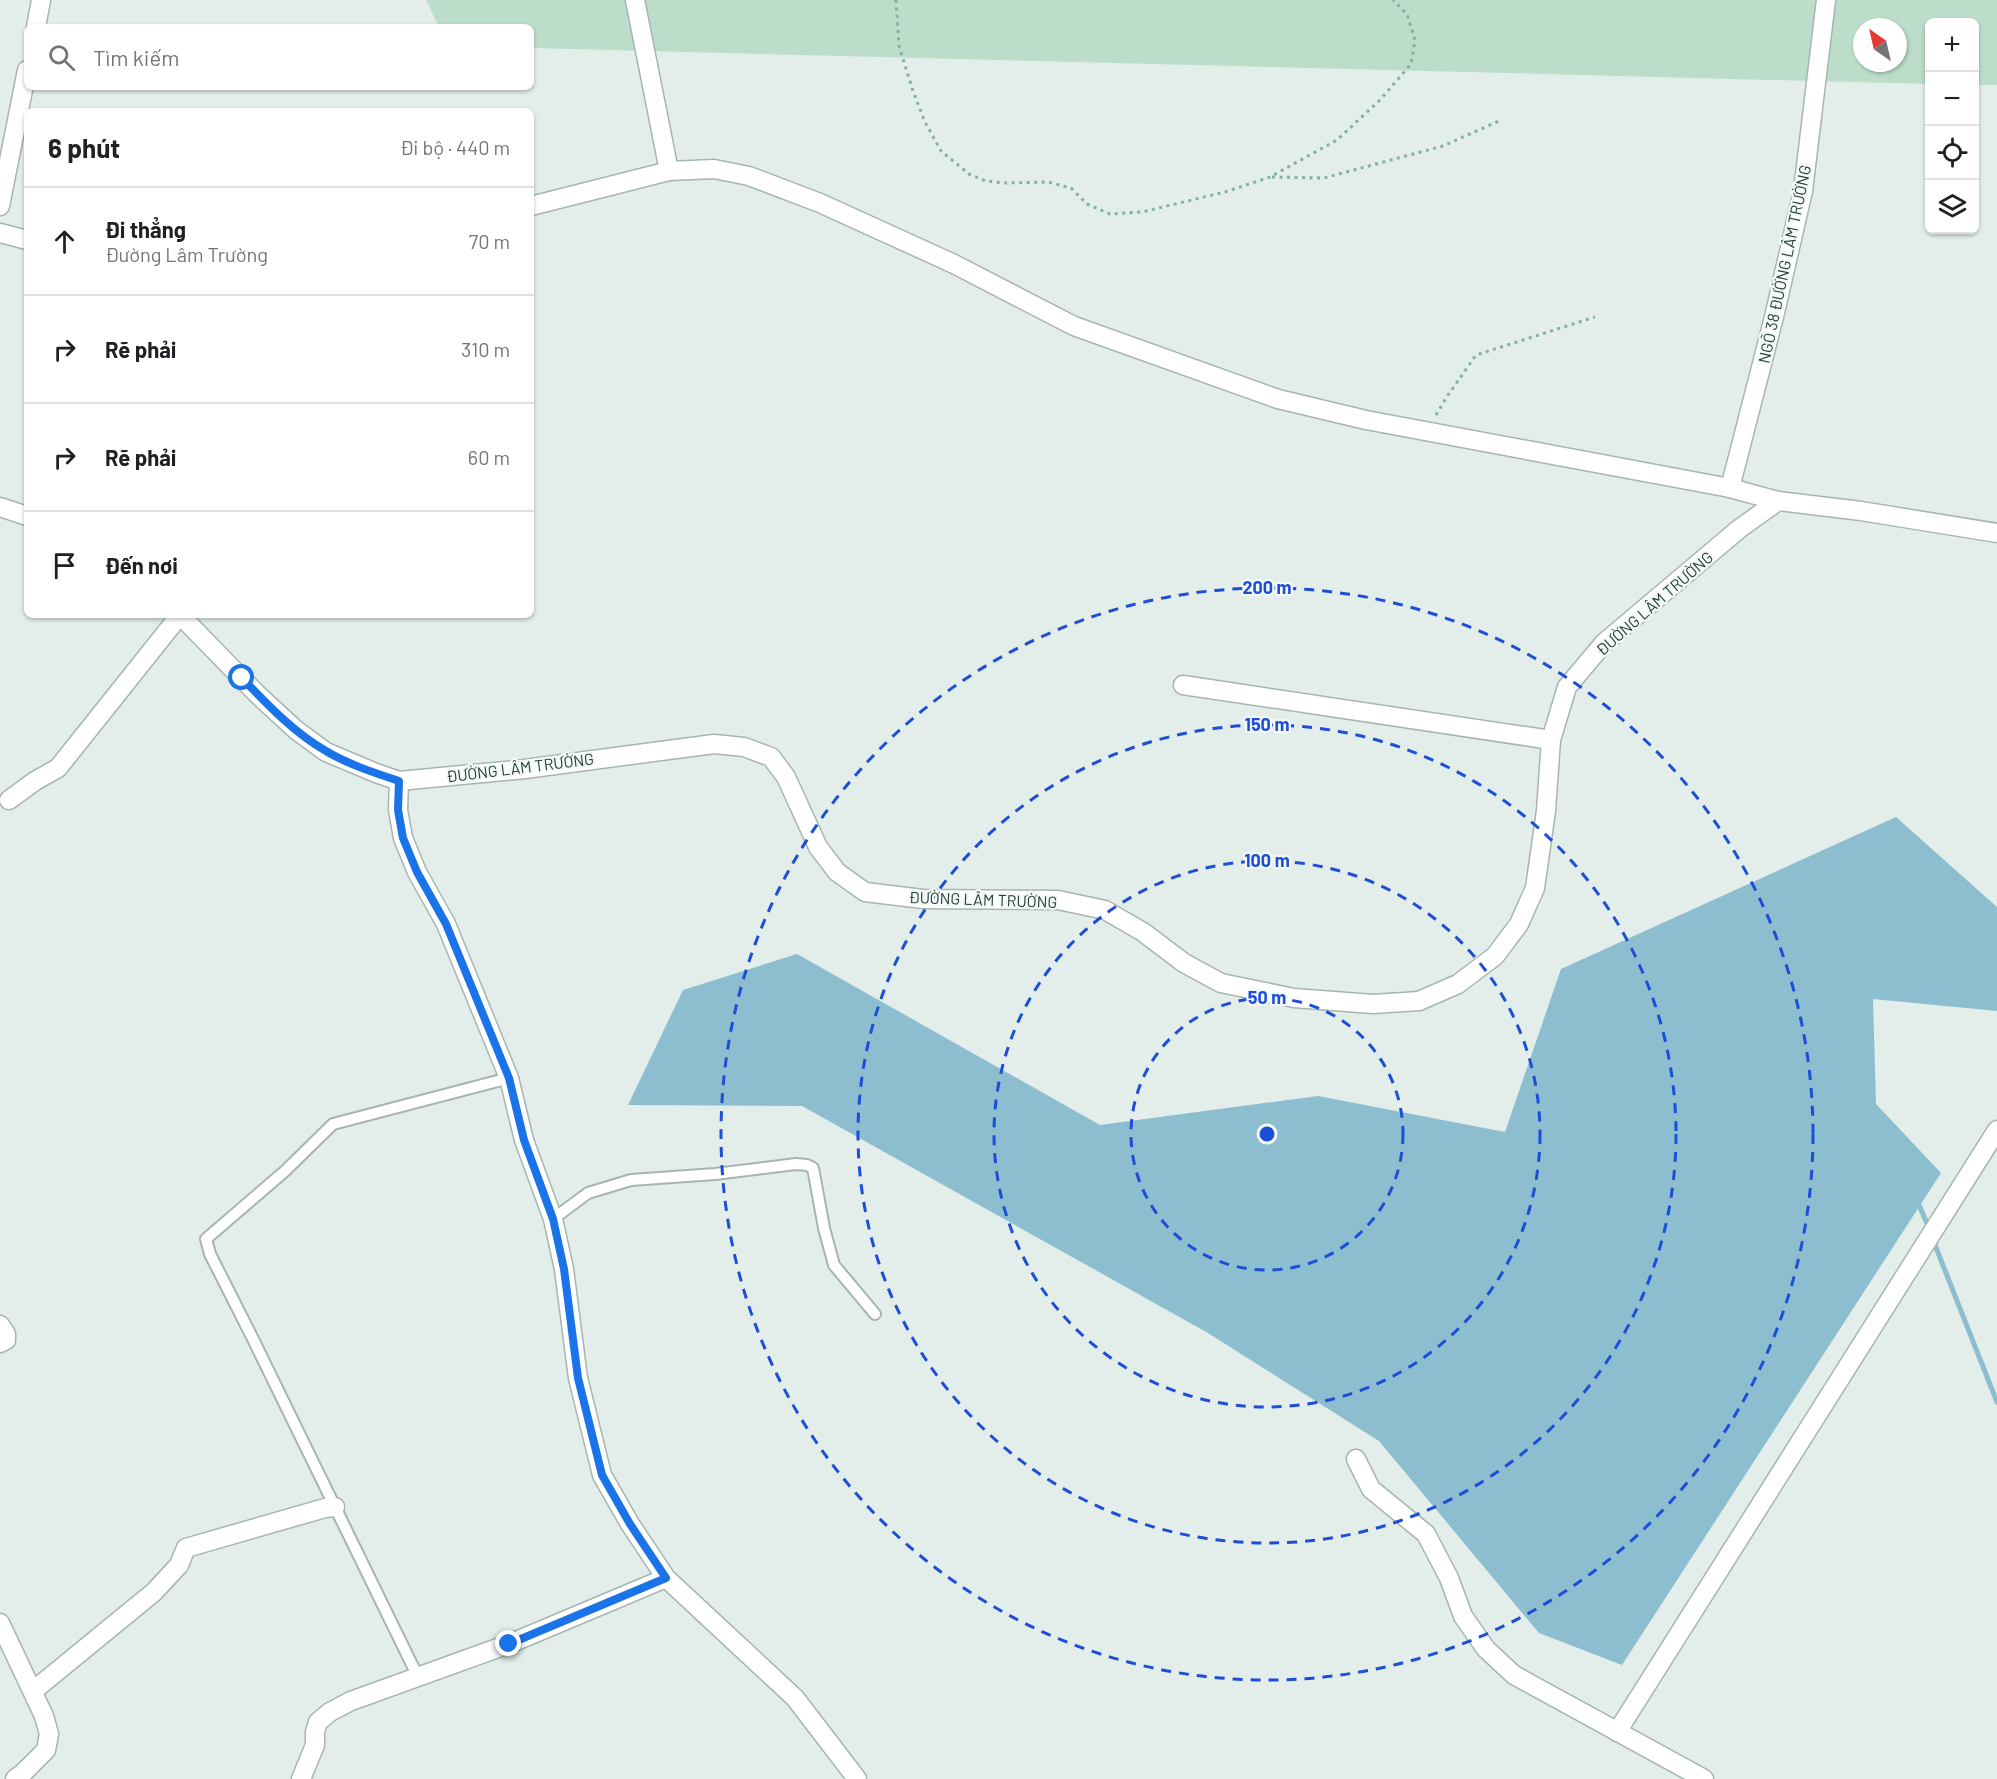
<!DOCTYPE html>
<html lang="vi">
<head>
<meta charset="utf-8">
<style>
	body { margin:0; font-family:Barlow,sans-serif; background:#f6f6f6; color:#202124 }
	.controls { position:absolute; right:18px; top:18px; display:grid; overflow:hidden; border-radius:9px; box-shadow:0 2px 4px #0004 }
	.controls button { width:54px; height:54px; display:grid; place-items:center; padding:0; border:0; border-bottom:2px solid #e0e0e0; background:#fff; color:#202124; font:30px sans-serif }
	.compass { position:absolute; left:1853px; top:18px; width:54px; height:54px; border-radius:50%; background:#fff; box-shadow:0 2px 4px #0004; rotate:326deg }
	.stop { position:absolute; width:18px; height:18px; margin:-14px; border:4px solid #1a73e8; border-radius:50%; background:#fff }
	.stop.end { background:#1a73e8; border-color:#fff; box-shadow:0 2px 6px #0008 }
	.list { margin:0; padding:0; list-style:none }
	h2 { display:flex; justify-content:space-between; align-items:center; height:78px; margin:0; padding:0 24px; font-size:26px }
	h2 small { font-size:20px; font-weight:400; color:#757577 }
	.list li { display:grid; grid-template-columns:39px 1fr auto; gap:18px; align-items:center; box-sizing:border-box; height:108px; padding:0 24px; border-top:2px solid #e0e0e0 }
	.list b { display:block; font-size:22px; white-space:nowrap }
	.list p { margin:0; font-size:20px; white-space:nowrap; color:#757577 }
	.list em { font-size:20px; font-style:normal; color:#757577 }
	.icon { flex:none; width:33px; height:33px; fill:none; stroke:currentColor; stroke-width:2; stroke-linecap:round; stroke-linejoin:round }
	.map { position:relative; flex:none; width:1997px; height:1779px; overflow:hidden }
	.search { position:absolute; background:#fff; box-shadow:0 2px 4px #0004; left:24px; top:24px; width:510px; height:66px; display:flex; align-items:center; gap:15px; box-sizing:border-box; padding:0 21px; border-radius:9px; color:#757577; font-size:22px }
	.panel { position:absolute; background:#fff; box-shadow:0 2px 4px #0004; left:24px; top:108px; width:510px; height:510px; border-radius:9px }
	.map>svg:first-child { display:block }
	.green { fill:#bcddc9; fill-rule:evenodd }
	.water { fill:#8cbed0 }
	.lines { fill:none; stroke-linecap:round; stroke-linejoin:round }
	.stream { stroke:#8cbed0; stroke-width:5 }
	.service-casing { stroke:#a6b5b1; stroke-width:14 }
	.minor-casing { stroke:#a6b5b1; stroke-width:21 }
	.path { stroke:#84afa6; stroke-width:3; stroke-dasharray:3 4.5; stroke-linecap:butt }
	.service { stroke:#fff; stroke-width:10 }
	.minor { stroke:#fff; stroke-width:18 }
	.route { stroke:#1a73e8; stroke-width:8 }
	.ring { fill:none; stroke:#1d4ed8; stroke-width:3; stroke-dasharray:10 8 }
	.labels { text-anchor:middle; dominant-baseline:central; stroke-width:4.5; stroke-linejoin:round; paint-order:stroke }
	.street-label { font-size:16px; fill:#233e39; stroke:#f3f9f7 }
	.centre { fill:#1d4ed8; stroke:#f3f9f7; stroke-width:3 }
	.ring-label { font-size:18px; text-anchor:middle; font-weight:bold; fill:#1d4ed8; stroke:#f3f9f7; stroke-width:4.5; stroke-linejoin:round; paint-order:stroke }
</style>
</head>
<body>
<div class="map">
<svg width="1997" height="1779" viewBox="0 0 1997 1779">
	<rect width="100%" height="100%" fill="#e3ede9"/>
	<path class="green" d="M426 0H1997V85H1975L1974 22H1930L1929 84 531 48V27H439ZM1862 27H1898V63H1862Z"/>
	<polygon class="water" points="1896,817 1997,907 1997,1011 1873,999 1876,1104 1941,1173 1622,1665 1539,1633 1379,1441 1208,1333 802,1106 628,1105 683,990 797,954 1100,1125 1318,1096 1505,1132 1561,969"/>
	<g class="lines">
		<g class="stream">
			<polyline points="1919,1205 1929,1228"/>
			<polyline points="1933,1240 1997,1402"/>
		</g>
		<defs>
			<g id="service">
				<polyline points="553,1219 588,1193 631,1180 715,1174 796,1164 807,1165 813,1168 824,1228 834,1265 875,1314"/>
				<polyline points="418,1677 253,1339 210,1254 206,1239 285,1171 333,1124 509,1078"/>
			</g>
			<g id="minor">
				<polyline points="635,0 669,171"/>
				<polyline points="36,27 41,0"/>
				<polyline points="0,206 27,70"/>
				<polyline points="531,206 669,171 714,169 749,176 820,203 954,264 1074,326 1278,399 1366,420 1730,488 1778,501"/>
				<polyline points="0,233 27,240"/>
				<polyline points="1730,488 1774,317 1803,191 1826,0"/>
				<polyline points="0,507 27,516"/>
				<polyline points="180,615 257,694 296,730 326,752 376,773 399,781 525,769 714,744 744,747 771,757 786,777 818,847 837,872 865,892 923,899 1058,900 1105,910 1143,932 1184,963 1221,983 1294,998 1373,1004 1419,1001 1458,984 1495,956 1519,924 1535,888 1546,811 1551,740 1567,687 1604,643 1739,529 1778,501 1861,511 1997,533"/>
				<polyline points="1183,685 1551,740"/>
				<polyline points="399,781 398,810 403,838 417,872 446,924 509,1078 524,1140 553,1219 564,1269 578,1378 602,1475 630,1524 666,1578 795,1698 857,1779"/>
				<polyline points="9,800 35,781 58,768 180,615"/>
				<polyline points="0,1325 6,1334 6,1340 0,1343"/>
				<polyline points="1356,1459 1371,1489 1426,1534 1449,1578 1463,1616 1486,1649 1514,1675 1704,1779"/>
				<polyline points="0,1623 44,1716 49,1734 46,1750 23,1773 15,1779"/>
				<polyline points="33,1691 154,1592 179,1565 186,1548 325,1508 335,1507"/>
				<polyline points="1617,1732 1997,1130"/>
				<polyline points="301,1779 315,1745 315,1732 318,1722 330,1712 351,1701 509,1644 666,1578"/>
			</g>
		</defs>
		<use href="#service" class="service-casing"/>
		<use href="#minor" class="minor-casing"/>
		<g class="path">
			<polyline points="896,0 899,46 913,91 925,122 941,151 969,174 986,181 1004,183 1048,182 1071,188 1087,204 1110,214 1142,212 1225,192 1270,177 1337,140 1380,100 1411,64 1415,40 1407,14 1393,0"/>
			<polyline points="1272,177 1324,178 1443,146 1499,121"/>
			<polyline points="1436,415 1446,398 1476,355 1595,317"/>
		</g>
		<use href="#service" class="service"/>
		<use href="#minor" class="minor"/>
	</g>
	<g class="lines">
		<path class="route" d="M242 678C267 704 294 733 326 751 347 764 375 773 399 781L398 810 403 838 417 872 446 924 509 1078 524 1140 553 1219 564 1269 578 1378 602 1475 630 1524 666 1578 509 1644"/>
	</g>
	<g class="ring">
		<circle cx="1267" cy="1134" r="136"/>
		<circle cx="1267" cy="1134" r="273"/>
		<circle cx="1267" cy="1134" r="409"/>
		<circle cx="1267" cy="1134" r="546"/>
	</g>
	<g class="labels">
		<g class="street-label">
			<text transform="translate(1784 264) rotate(-78)">NGÕ 38 ĐƯỜNG LÂM TRƯỜNG</text>
			<text transform="translate(1654 603) rotate(-41)">ĐƯỜNG LÂM TRƯỜNG</text>
			<text transform="translate(520 767) rotate(-7)">ĐƯỜNG LÂM TRƯỜNG</text>
			<text transform="translate(983 899) rotate(2)">ĐƯỜNG LÂM TRƯỜNG</text>
		</g>
	</g>
	<circle cx="1267" cy="1134" r="9" class="centre"/>
	<g class="ring-label">
		<text x="1267" y="594">200 m</text>
		<text x="1267" y="731">150 m</text>
		<text x="1267" y="867">100 m</text>
		<text x="1267" y="1004">50 m</text>
	</g>
</svg>
<div class="controls">
<button>+</button>
<button>−</button>
<button><svg class="icon" aria-label="locate" viewBox="0 0 24 24"><circle cx="12" cy="12" r="6"/><path d="M12 2v4M12 18v4M2 12h4M18 12h4"/></svg></button>
<button><svg class="icon" aria-label="layers" viewBox="0 0 24 24"><path d="M12 4l9 5-9 5-9-5zM3 14l9 5 9-5"/></svg></button>
</div>
<svg class="compass" viewBox="-18 -18 36 36"><path d="M0-13l5 13h-10z" fill="#e53935"/><path d="M0 13l5-13h-10z" fill="#757577"/></svg>
<div class="stop" style="left:242px;top:678px"></div>
<div class="stop end" style="left:509px;top:1644px"></div>
<div class="search"><svg class="icon" aria-label="search" viewBox="0 0 24 24"><circle cx="10" cy="10" r="6"/><path d="M15 15l6 6"/></svg>Tìm kiếm</div>
<section class="panel">
<h2>6 phút<small>Đi bộ · 440 m</small></h2>
<ul class="list">
<li><svg class="icon" aria-label="ahead" viewBox="0 0 24 24"><path d="M12 20V5M6 11l6-6 6 6"/></svg><div><b>Đi thẳng</b><p>Đường Lâm Trường</p></div><em>70 m</em></li>
<li><svg class="icon" aria-label="right" viewBox="0 0 24 24"><path d="M7 20v-9h11M14 6l5 5-5 5"/></svg><div><b>Rẽ phải</b></div><em>310 m</em></li>
<li><svg class="icon" aria-label="right" viewBox="0 0 24 24"><path d="M7 20v-9h11M14 6l5 5-5 5"/></svg><div><b>Rẽ phải</b></div><em>60 m</em></li>
<li><svg class="icon" aria-label="arrive" viewBox="0 0 24 24"><path d="M6 21V4h12l-3 4 3 4H6"/></svg><div><b>Đến nơi</b></div></li>
</ul>
</section>
</div>
</body>
</html>
